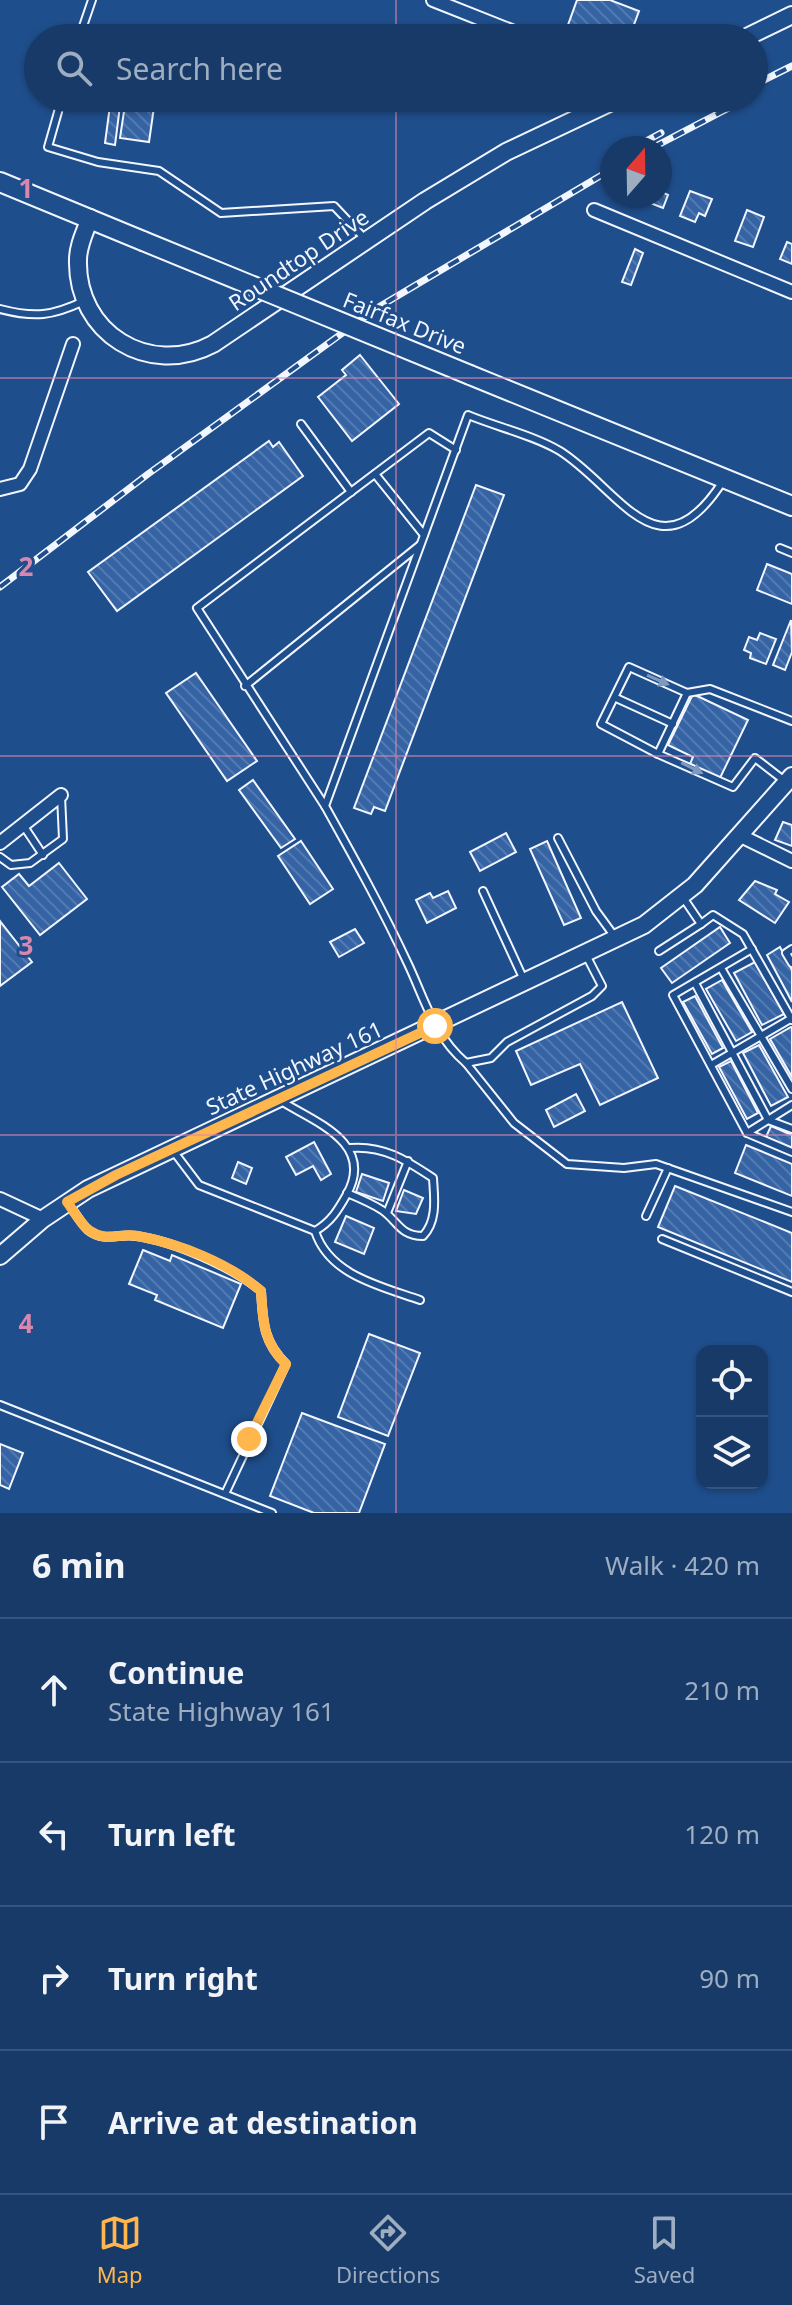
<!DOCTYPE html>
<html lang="en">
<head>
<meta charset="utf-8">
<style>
	body { margin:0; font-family:"Noto Sans",sans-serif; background:#20416f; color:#f1f3f6 }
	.controls { position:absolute; right:24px; bottom:24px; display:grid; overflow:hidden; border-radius:16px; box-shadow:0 2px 6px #0004 }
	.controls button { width:72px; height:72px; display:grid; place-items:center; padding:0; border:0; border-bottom:2px solid #36547d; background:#173a69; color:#f1f3f6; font:40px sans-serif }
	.compass { position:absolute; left:600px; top:136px; width:72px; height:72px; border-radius:50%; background:#173a69; box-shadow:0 2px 6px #0004; rotate:20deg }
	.stop { position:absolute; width:24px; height:24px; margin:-18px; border:6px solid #ffb74d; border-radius:50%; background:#fff }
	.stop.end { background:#ffb74d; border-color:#fff; box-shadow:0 2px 8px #0008 }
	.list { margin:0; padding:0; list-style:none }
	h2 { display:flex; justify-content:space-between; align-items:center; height:104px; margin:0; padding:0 32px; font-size:34px }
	h2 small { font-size:26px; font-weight:400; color:#9eadc0 }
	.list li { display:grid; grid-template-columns:52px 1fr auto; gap:24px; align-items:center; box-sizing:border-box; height:144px; padding:0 32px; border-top:2px solid #36547d }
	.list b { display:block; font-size:30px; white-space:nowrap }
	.list p { margin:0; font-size:26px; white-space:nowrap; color:#9eadc0 }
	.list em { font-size:26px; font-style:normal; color:#9eadc0 }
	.icon { flex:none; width:44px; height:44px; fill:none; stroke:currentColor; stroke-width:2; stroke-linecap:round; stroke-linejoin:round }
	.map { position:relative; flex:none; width:792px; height:1513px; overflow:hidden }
	.search { position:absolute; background:#173a69; box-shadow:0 2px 6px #0004; left:24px; right:24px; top:24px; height:88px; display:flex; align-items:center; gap:20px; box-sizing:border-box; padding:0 28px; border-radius:44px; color:#9eadc0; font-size:30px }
	.sheet { height:680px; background:#173a69 }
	nav { display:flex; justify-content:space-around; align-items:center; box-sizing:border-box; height:112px; border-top:2px solid #36547d; background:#173a69; font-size:22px; color:#9eadc0 }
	nav a { display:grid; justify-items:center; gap:4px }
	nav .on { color:#ffb74d }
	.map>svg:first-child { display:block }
	.building { fill:url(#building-back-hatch); stroke:#f2f6ff; stroke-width:2 }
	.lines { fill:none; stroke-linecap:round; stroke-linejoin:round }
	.lane-casing { stroke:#f2f6ff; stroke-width:10 }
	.street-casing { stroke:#f2f6ff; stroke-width:16 }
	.secondary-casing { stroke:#f2f6ff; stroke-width:20 }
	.primary-casing { stroke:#f2f6ff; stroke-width:22 }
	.lane { stroke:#1f4e8c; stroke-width:6 }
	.street { stroke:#1f4e8c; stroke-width:12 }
	.secondary { stroke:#1f4e8c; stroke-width:16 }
	.primary { stroke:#1f4e8c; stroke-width:18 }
	.rail-casing { stroke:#f2f6ff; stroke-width:7 }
	.rail { stroke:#1f4e8c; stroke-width:4; stroke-dasharray:12; stroke-linecap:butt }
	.primary-bridge-casing { stroke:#f2f6ff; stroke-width:22; stroke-linecap:butt }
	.primary-bridge { stroke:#1f4e8c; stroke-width:18 }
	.oneway { fill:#7e9ac0 }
	.route { stroke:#ffb74d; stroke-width:10 }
	.grid { fill:none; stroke:#da87ad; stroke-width:2; stroke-opacity:0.55 }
	.labels { text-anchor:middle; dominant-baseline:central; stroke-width:6; stroke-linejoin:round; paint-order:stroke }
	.street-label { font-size:22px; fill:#f2f6ff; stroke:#1f4e8c }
	.grid-label { font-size:26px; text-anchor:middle; font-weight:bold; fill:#da87ad; stroke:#1f4e8c; stroke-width:6; stroke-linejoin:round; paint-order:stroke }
</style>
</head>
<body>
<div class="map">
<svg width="792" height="1513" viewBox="0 0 792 1513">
	<defs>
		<pattern id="building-back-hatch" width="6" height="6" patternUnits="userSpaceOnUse" patternTransform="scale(2)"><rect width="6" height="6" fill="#3563a3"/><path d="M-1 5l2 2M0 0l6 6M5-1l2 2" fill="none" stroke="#537ab1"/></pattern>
	</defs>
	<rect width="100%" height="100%" fill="#1f4e8c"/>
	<g class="building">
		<polygon points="577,0 610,0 639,11 629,38 601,38 568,25"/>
		<polygon points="111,98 121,98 115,145 105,143"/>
		<polygon points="126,98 155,100 149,142 120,138"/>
		<polygon points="540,98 555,98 553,105"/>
		<polygon points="660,191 668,195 663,208 645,201 647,196 660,196"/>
		<polygon points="690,191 712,199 705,216 699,213 695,222 680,216"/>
		<polygon points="747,210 764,217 753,247 735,241"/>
		<polygon points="787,242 792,244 792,264 780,259"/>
		<polygon points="635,249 643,253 631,285 622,282"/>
		<polygon points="360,355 399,404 352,441 318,397 346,375 342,370"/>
		<polygon points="269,441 273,447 279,442 303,476 117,611 88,572"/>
		<polygon points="476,485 504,495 385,811 374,807 371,814 354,808"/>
		<polygon points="767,564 792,574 792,604 757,590"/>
		<polygon points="791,620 792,652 785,670 773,665"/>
		<polygon points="760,633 776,639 766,664 750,658 751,653 744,650 749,637 757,640"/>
		<polygon points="196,673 257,761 227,781 166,693"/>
		<polygon points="693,694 748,720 720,778 690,764 693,757 668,745"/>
		<polygon points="253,780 295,839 281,848 239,790"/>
		<polygon points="783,822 792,825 792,846 775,840"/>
		<polygon points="506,833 516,852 480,871 470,852"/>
		<polygon points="301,841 333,889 310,904 278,856"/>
		<polygon points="547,841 581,918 564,925 530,849"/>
		<polygon points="59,863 87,899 40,935 2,887 19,874 29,886"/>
		<polygon points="755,881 777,890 775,894 789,902 775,923 739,900"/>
		<polygon points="448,891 456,908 427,923 416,900 430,893 433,898"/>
		<polygon points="0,921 32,962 0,986"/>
		<polygon points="720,927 730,943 672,983 661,968"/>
		<polygon points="355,929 364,943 339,957 330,942"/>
		<polygon points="780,947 792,970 792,1002 767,955"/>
		<polygon points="755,962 784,1014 762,1025 734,973"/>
		<polygon points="722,980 752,1032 736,1041 706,989"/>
		<polygon points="695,996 723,1048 712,1054 683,1002"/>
		<polygon points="622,1002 658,1078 600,1105 580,1064 531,1085 516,1051"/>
		<polygon points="791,1027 792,1028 792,1077 770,1039"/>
		<polygon points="759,1045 788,1097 771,1106 743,1053"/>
		<polygon points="731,1061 758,1113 747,1119 719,1067"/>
		<polygon points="576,1094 585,1111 554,1127 546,1110"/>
		<polygon points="771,1126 792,1135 792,1148 766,1137"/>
		<polygon points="314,1142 331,1174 321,1180 313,1166 296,1175 286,1157"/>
		<polygon points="746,1145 792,1164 792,1196 735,1173"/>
		<polygon points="238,1162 252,1168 246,1184 232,1178"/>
		<polygon points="362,1174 389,1183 383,1201 356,1192"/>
		<polygon points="675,1186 792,1233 792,1282 658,1227"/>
		<polygon points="404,1190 423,1198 416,1214 396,1211"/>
		<polygon points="346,1216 374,1228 364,1254 335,1242"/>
		<polygon points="143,1250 170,1261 172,1255 241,1284 223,1328 155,1300 157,1295 129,1284"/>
		<polygon points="369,1334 420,1353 388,1436 338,1417"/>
		<polygon points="302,1413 385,1444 359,1513 314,1513 270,1496"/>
		<polygon points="0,1444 23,1453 9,1489 0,1485"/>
	</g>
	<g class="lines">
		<defs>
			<g id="lane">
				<polyline points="79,38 92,0"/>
				<polyline points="62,98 48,147 98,162 159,171 221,213 334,206 366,240"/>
				<path d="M0 309C35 318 52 316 84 301"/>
				<polyline points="301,424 351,492"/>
				<polyline points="375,474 424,535"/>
				<polyline points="780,548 792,553"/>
				<polyline points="245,686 420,545"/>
				<polyline points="616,698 673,724"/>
				<polyline points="658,754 687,693"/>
				<polyline points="786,782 755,758 733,787 658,754 601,724 629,667 687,693 710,689 792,721"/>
				<polyline points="325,806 197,608 429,433 456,450"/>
				<polyline points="23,825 43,855"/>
				<polyline points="558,838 596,911 615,937"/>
				<polyline points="0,857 11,865 30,863 63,839 61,796"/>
				<polyline points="483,891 524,980"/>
				<polyline points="682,896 701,924 713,915 743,934 792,1020"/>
				<polyline points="752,949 673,995 747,1133 792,1152"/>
				<polyline points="792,949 786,953 792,963"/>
				<polyline points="659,951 701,924"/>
				<path d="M586 955 602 986 592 996 507 1042 491 1058 466 1063C434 1036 425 1000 408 964 383 910 354 858 325 806L468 415C497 427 533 435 560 451 620 489 659 581 723 481"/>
				<polyline points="721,968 792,1089"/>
				<polyline points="695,983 768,1120 792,1129"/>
				<polyline points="466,1063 514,1123 567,1164 624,1168 656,1164 792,1212"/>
				<polyline points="711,1065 792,1018"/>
				<polyline points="747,1133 792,1105"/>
				<path d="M174 1152 199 1185 315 1231C331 1222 338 1210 347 1194 375 1143 315 1122 281 1101"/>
				<path d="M347 1193C359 1198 371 1203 382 1210 398 1221 400 1236 423 1236 438 1220 434 1197 433 1178 406 1160 383 1145 350 1148"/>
				<path d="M69 1205C75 1212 81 1224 88 1230 105 1243 119 1233 136 1236 173 1241 233 1267 261 1291 263 1322 263 1342 286 1364L225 1494"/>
				<polyline points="387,1213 408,1161"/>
				<polyline points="646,1216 668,1168"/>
				<path d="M315 1231C329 1275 380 1286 420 1300"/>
				<polyline points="662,1239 792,1292"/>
				<polyline points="0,1405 272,1513"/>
			</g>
			<g id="street">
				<polyline points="433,0 529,38"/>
				<polyline points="594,210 792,292"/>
				<polyline points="0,489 20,484 30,469 73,344"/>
				<polyline points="741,836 792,861"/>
				<polyline points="0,843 61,795"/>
				<polyline points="0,1199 43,1219"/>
			</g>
			<g id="secondary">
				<polyline points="745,38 792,15"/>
				<path d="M90 218C85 232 78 245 78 260 76 333 149 378 213 344L425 201 506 152 620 98"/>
				<polyline points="0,1256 43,1219 88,1189 644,925 695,885 792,776"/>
			</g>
			<g id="primary">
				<polyline points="0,182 143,241"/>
				<polyline points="470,375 792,506"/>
			</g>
		</defs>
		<use href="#lane" class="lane-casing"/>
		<use href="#street" class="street-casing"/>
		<use href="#secondary" class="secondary-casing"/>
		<use href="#primary" class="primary-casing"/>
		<use href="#lane" class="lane"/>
		<use href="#street" class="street"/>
		<use href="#secondary" class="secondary"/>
		<use href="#primary" class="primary"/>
		<defs>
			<g id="rail">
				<polyline points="754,85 792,66"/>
				<polyline points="633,148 661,133"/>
				<polyline points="652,148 748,98"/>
				<polyline points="0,587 148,474 377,308 612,169"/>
			</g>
		</defs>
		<use href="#rail" class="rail-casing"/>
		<use href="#rail" class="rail"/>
		<defs>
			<polyline id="primary-bridge" points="143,241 470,375"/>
		</defs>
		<use href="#primary-bridge" class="primary-bridge-casing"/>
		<use href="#primary-bridge" class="primary-bridge"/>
	</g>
	<defs><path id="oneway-solid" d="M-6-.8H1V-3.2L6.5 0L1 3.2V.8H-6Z" transform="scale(2)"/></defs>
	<g class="oneway">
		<use href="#oneway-solid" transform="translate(658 680) rotate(24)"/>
		<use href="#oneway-solid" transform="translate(692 768) rotate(27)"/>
	</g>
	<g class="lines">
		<path class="route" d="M249 1439 286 1364C263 1342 263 1321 261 1291 229 1263 180 1244 138 1236 120 1232 108 1243 90 1231 81 1225 74 1211 67 1202L116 1175 435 1026"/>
	</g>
	<path class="grid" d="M396 0V38M396 98V1513M0 378H792M0 756H792M0 1135H792"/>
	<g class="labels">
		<g class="street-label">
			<text transform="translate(298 259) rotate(-34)">Roundtop Drive</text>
			<text transform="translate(405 322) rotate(22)">Fairfax Drive</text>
			<text transform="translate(294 1067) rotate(-25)">State Highway 161</text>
		</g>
	</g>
	<g class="grid-label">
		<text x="26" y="198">1</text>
		<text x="26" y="576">2</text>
		<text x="26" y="955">3</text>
		<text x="26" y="1333">4</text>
	</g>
</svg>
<div class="controls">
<button><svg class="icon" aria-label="locate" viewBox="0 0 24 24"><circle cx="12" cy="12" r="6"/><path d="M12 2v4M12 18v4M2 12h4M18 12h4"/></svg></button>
<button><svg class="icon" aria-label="layers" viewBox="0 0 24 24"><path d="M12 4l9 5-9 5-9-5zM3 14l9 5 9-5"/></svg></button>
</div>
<svg class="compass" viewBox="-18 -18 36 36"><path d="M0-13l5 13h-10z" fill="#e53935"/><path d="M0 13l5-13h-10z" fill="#9eadc0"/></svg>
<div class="stop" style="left:435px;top:1026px"></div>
<div class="stop end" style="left:249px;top:1439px"></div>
<div class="search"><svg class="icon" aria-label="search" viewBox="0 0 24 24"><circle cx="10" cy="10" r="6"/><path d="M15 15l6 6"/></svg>Search here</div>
</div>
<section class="sheet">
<h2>6 min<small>Walk · 420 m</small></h2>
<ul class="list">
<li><svg class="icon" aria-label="ahead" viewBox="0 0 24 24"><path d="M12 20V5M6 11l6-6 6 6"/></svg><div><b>Continue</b><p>State Highway 161</p></div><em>210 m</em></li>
<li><svg class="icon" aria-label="left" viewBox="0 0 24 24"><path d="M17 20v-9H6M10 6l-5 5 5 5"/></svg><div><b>Turn left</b></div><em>120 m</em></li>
<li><svg class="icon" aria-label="right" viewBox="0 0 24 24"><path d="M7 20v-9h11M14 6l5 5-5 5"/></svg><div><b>Turn right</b></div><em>90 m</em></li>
<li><svg class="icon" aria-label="arrive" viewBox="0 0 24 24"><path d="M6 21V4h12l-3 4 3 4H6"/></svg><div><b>Arrive at destination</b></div></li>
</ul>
</section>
<nav>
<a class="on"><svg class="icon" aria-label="map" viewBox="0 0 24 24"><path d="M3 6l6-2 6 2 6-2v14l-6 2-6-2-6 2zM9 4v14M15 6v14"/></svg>Map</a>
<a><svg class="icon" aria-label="directions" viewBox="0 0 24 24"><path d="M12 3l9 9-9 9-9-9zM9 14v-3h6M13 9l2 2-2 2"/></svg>Directions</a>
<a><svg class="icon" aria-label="saved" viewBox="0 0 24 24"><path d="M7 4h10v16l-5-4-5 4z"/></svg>Saved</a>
</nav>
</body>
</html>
